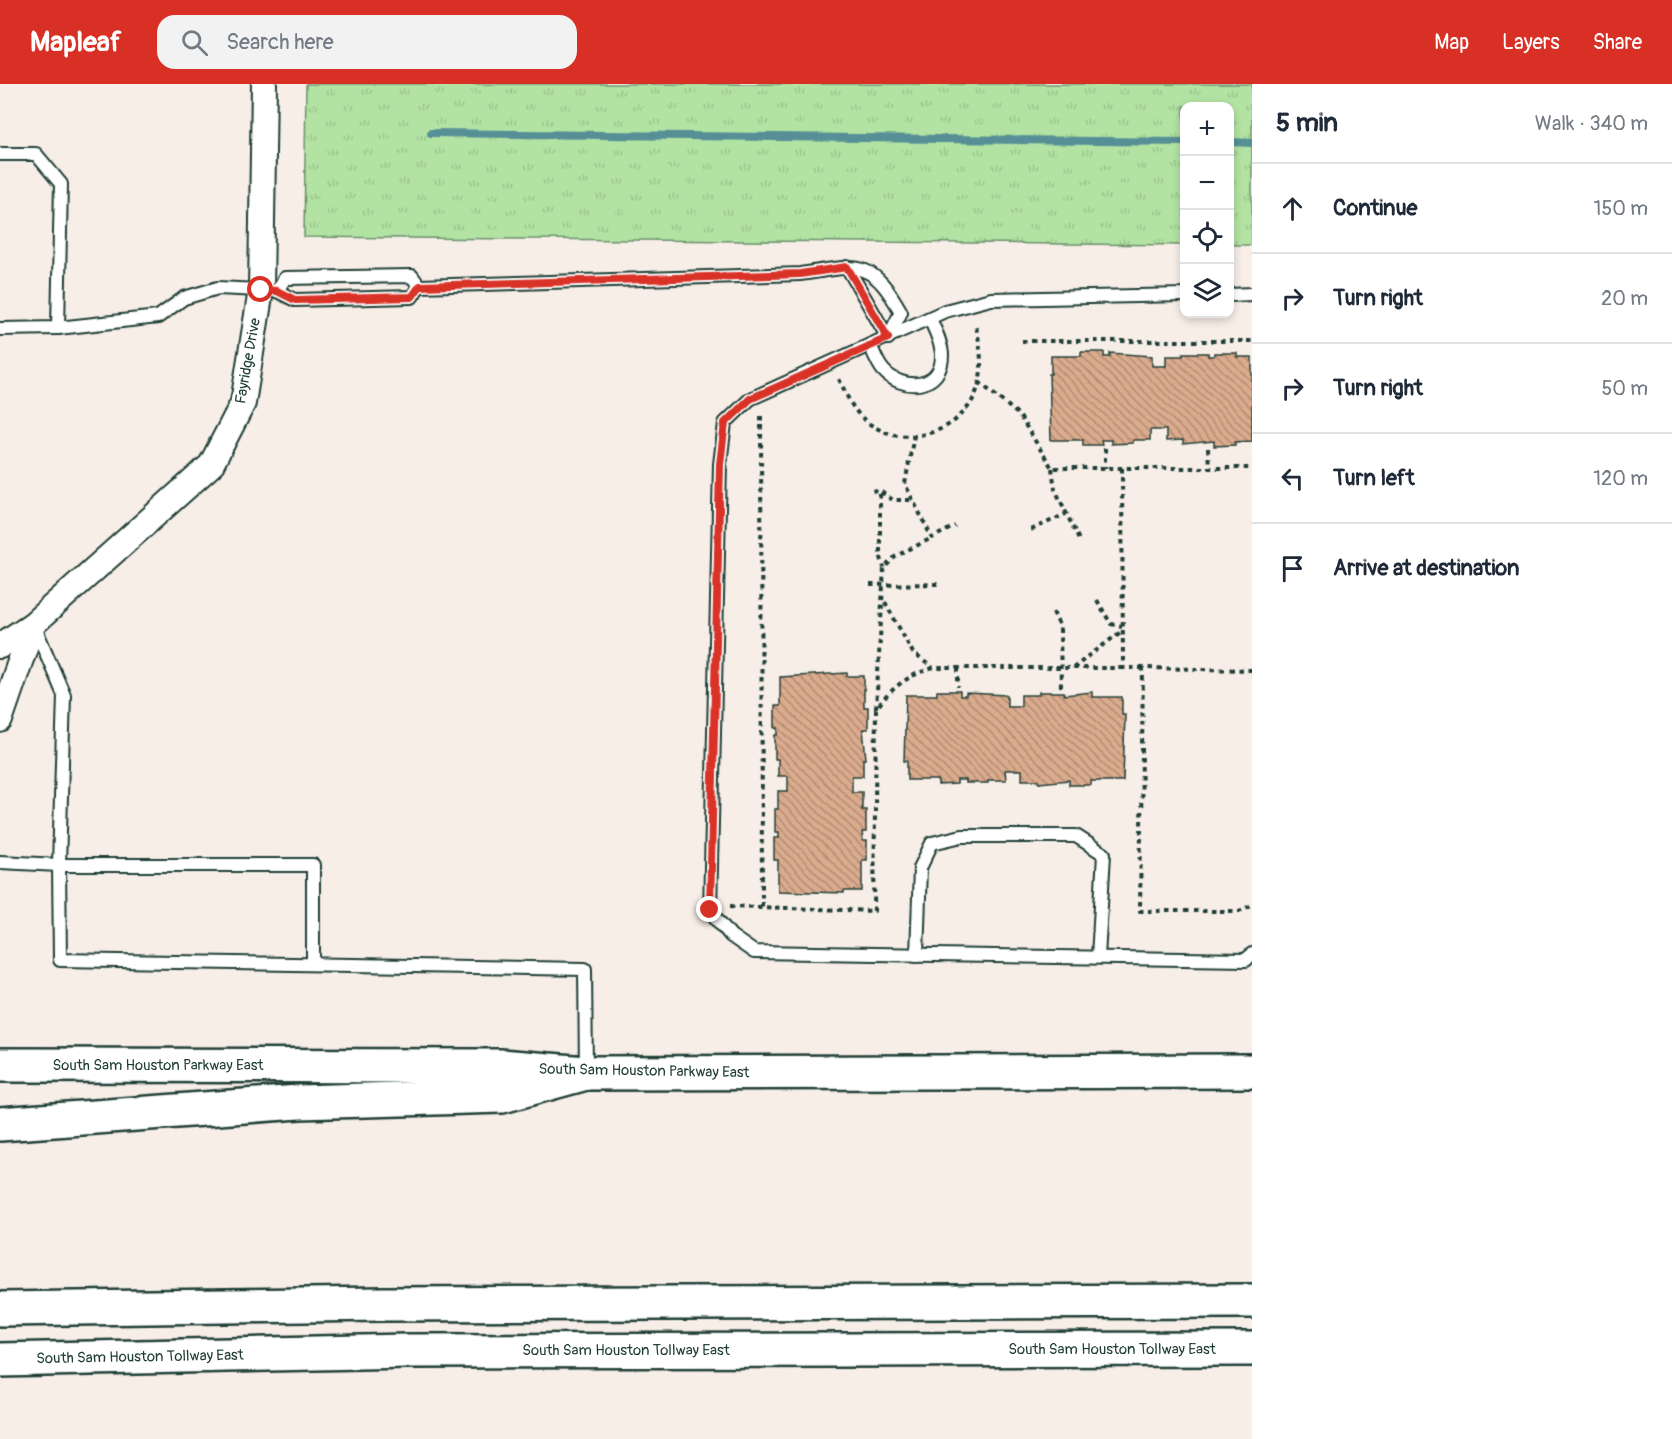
<!DOCTYPE html>
<html lang="en">
<head>
<meta charset="utf-8">
<style>
	body { margin:0; font-family:Pangolin,sans-serif; background:#f2f2f3; color:#1f2937 }
	.controls { position:absolute; right:18px; top:18px; display:grid; overflow:hidden; border-radius:12px; box-shadow:0 3px 9px #0003 }
	.controls button { width:54px; height:54px; display:grid; place-items:center; padding:0; border:0; border-bottom:2px solid #e0e1e3; background:#fff; color:#1f2937; font:30px sans-serif }
	.stop { position:absolute; width:18px; height:18px; margin:-14px; border:4px solid #d93025; border-radius:50%; background:#fff }
	.stop.end { background:#d93025; border-color:#fff; box-shadow:0 2px 6px #0008 }
	.list { margin:0; padding:0; list-style:none }
	h2 { display:flex; justify-content:space-between; align-items:center; height:78px; margin:0; padding:0 24px; font-size:26px }
	h2 small { font-size:20px; font-weight:400; color:#747a83 }
	.list li { display:grid; grid-template-columns:39px 1fr auto; gap:18px; align-items:center; box-sizing:border-box; height:90px; padding:0 24px; border-top:2px solid #e0e1e3 }
	.list b { display:block; font-size:22px; white-space:nowrap }
	.list em { font-size:20px; font-style:normal; color:#747a83 }
	.icon { flex:none; width:33px; height:33px; fill:none; stroke:currentColor; stroke-width:2; stroke-linecap:round; stroke-linejoin:round }
	.map { position:relative; flex:none; width:1252px; height:1355px; overflow:hidden }
	header { display:flex; align-items:center; gap:36px; box-sizing:border-box; height:84px; padding:0 30px; background:#d93025; color:#fff }
	header strong { font-size:28px }
	nav { display:flex; gap:33px; margin-inline-start:auto; font-size:21px }
	.search { width:420px; height:54px; background:#f2f2f3; display:flex; align-items:center; gap:15px; box-sizing:border-box; padding:0 21px; border-radius:18px; color:#747a83; font-size:22px }
	main { display:flex }
	aside { flex:1; background:#fff }
	.map>svg:first-child { display:block }
	.grass { fill:url(#grass-tufts); stroke:#69906c; stroke-width:1.5 }
	.lines { fill:none; stroke-linecap:round; stroke-linejoin:round }
	.stream { stroke:#569096; stroke-width:8 }
	.building { fill:url(#building-back-hatch); stroke:#1f3d34; stroke-width:1.5 }
	.lane-casing { stroke:#1f3d34; stroke-width:16 }
	.street-casing { stroke:#1f3d34; stroke-width:28 }
	.secondary-casing { stroke:#1f3d34; stroke-width:38 }
	.highway-casing { stroke:#1f3d34; stroke-width:38 }
	.path { stroke:#1f3d34; stroke-width:4; stroke-dasharray:4.5 4.5; stroke-linecap:butt }
	.lane { stroke:#fff; stroke-width:12 }
	.street { stroke:#fff; stroke-width:24 }
	.secondary { stroke:#fff; stroke-width:33 }
	.highway { stroke:#fff; stroke-width:33 }
	.route { stroke:#d93025; stroke-width:8 }
	.labels { text-anchor:middle; dominant-baseline:central; stroke-width:6; stroke-linejoin:round; paint-order:stroke }
	.street-label { font-size:15px; fill:#1f3d34; stroke:#fff }
</style>
</head>
<body>
<header>
<strong>Mapleaf</strong>
<div class="search"><svg class="icon" aria-label="search" viewBox="0 0 24 24"><circle cx="10" cy="10" r="6"/><path d="M15 15l6 6"/></svg>Search here</div>
<nav><a>Map</a><a>Layers</a><a>Share</a></nav>
</header>
<main>
<div class="map">
<svg width="1252" height="1355" viewBox="0 0 1252 1355">
	<defs>
		<pattern id="grass-tufts" width="24" height="20" patternUnits="userSpaceOnUse" patternTransform="scale(1.5)"><rect width="24" height="20" fill="#b3e3a3"/><path d="M3 7l-1-3M5 7V3M7 7l1-3M15 17l-1-3M17 17v-4M19 17l1-3" fill="none" stroke="#9ac48d"/></pattern>
		<pattern id="building-back-hatch" width="6" height="6" patternUnits="userSpaceOnUse" patternTransform="scale(1.5)"><rect width="6" height="6" fill="#dbab8d"/><path d="M-1 5l2 2M0 0l6 6M5-1l2 2" fill="none" stroke="#b18c74"/></pattern>
	</defs>
	<rect width="100%" height="100%" fill="#f8eee8"/>
	<filter id="ink" filterUnits="userSpaceOnUse"><feTurbulence type="fractalNoise" baseFrequency=".0167" numOctaves="2"/><feDisplacementMap in="SourceGraphic" scale="12" xChannelSelector="R" yChannelSelector="G"/><feConvolveMatrix kernelMatrix="1 2 1 2 8 2 1 2 1" color-interpolation-filters="sRGB"/></filter>
	<g filter="url(#ink)">
		<polygon class="grass" points="306,0 1252,0 1252,161 1230,161 1230,22 1184,22 1184,161 304,153"/>
		<g class="lines">
			<g class="stream">
				<polyline points="431,49 1184,58"/>
				<polyline points="1230,58 1252,59"/>
			</g>
		</g>
		<g class="building">
			<polygon points="1081,268 1104,268 1104,273 1110,273 1110,269 1152,272 1152,282 1166,282 1166,272 1183,272 1183,269 1208,269 1208,272 1214,272 1214,269 1237,269 1237,273 1252,273 1252,357 1235,358 1235,361 1214,362 1214,357 1183,360 1183,356 1166,357 1166,346 1150,346 1150,356 1133,356 1133,359 1111,360 1111,356 1101,356 1102,361 1083,361 1083,356 1051,356 1049,290 1051,290 1051,272 1081,272"/>
			<polygon points="847,589 847,592 864,592 864,623 868,623 868,645 863,645 866,675 863,675 863,692 852,692 852,708 862,708 862,726 866,726 866,748 862,748 863,757 867,757 867,776 862,776 862,807 844,807 844,809 778,807 778,776 774,776 774,754 779,754 779,748 775,748 775,725 778,725 778,707 788,707 788,692 778,692 778,675 775,675 775,651 778,651 778,644 775,644 775,622 780,622 780,593"/>
			<polygon points="937,607 960,607 960,612 966,612 966,609 1007,611 1007,622 1021,622 1021,611 1039,611 1039,608 1064,608 1064,611 1092,608 1092,613 1122,613 1122,630 1125,630 1123,697 1091,697 1091,701 1069,701 1069,696 1039,699 1039,696 1022,696 1022,686 1005,686 1006,696 988,696 988,699 966,699 966,696 957,696 957,700 938,701 938,696 907,696 907,677 904,677 906,611 937,611"/>
		</g>
		<g class="lines">
			<defs>
				<g id="lane">
					<polyline points="0,70 36,70 61,100 58,244"/>
					<polyline points="847,183 888,254"/>
					<path d="M419 202 800 190C858 182 870 173 901 228L888 254"/>
					<polyline points="277,207 285,194 412,192 419,202"/>
					<polyline points="1184,211 991,215 945,227 750,315 725,339 720,380 710,827 731,852 754,868 1246,876 1252,870"/>
					<polyline points="1230,211 1252,210"/>
					<polyline points="0,245 58,244 158,233 184,214 218,204 277,207 295,216 412,213 419,202"/>
					<path d="M870 261C874 269 877 279 883 286 902 308 943 306 942 270 941 257 935 246 930 235"/>
					<polyline points="34,541 64,611 59,781 313,781 313,880"/>
					<polyline points="0,778 59,781 60,876 585,885 586,988"/>
					<polyline points="917,871 920,784 932,759 962,752 1076,752 1104,770 1098,873"/>
				</g>
				<g id="street">
					<polyline points="0,562 33,540 211,381 243,319 261,206 264,0"/>
					<polyline points="0,636 33,540"/>
				</g>
				<polyline id="secondary" points="0,981 500,982 586,989 1252,987"/>
				<g id="highway">
					<polyline points="0,1040 299,1018 502,1012 586,989"/>
					<polyline points="0,1225 384,1220 1252,1217"/>
					<polyline points="0,1276 407,1267 1252,1265"/>
				</g>
			</defs>
			<use href="#lane" class="lane-casing"/>
			<use href="#street" class="street-casing"/>
			<use href="#secondary" class="secondary-casing"/>
			<use href="#highway" class="highway-casing"/>
			<g class="path">
				<polyline points="1022,257 1252,257"/>
				<path d="M839 295C844 305 849 318 856 327 890 370 963 354 978 303 984 283 980 258 975 239"/>
				<polyline points="979,298 1019,331 1052,384 1252,384"/>
				<polyline points="761,332 762,823"/>
				<polyline points="914,351 905,400 932,454 955,442"/>
				<polyline points="1105,364 1105,384"/>
				<polyline points="1208,364 1209,384"/>
				<polyline points="1052,384 1055,405 1079,456"/>
				<polyline points="1122,384 1123,584 1143,584"/>
				<polyline points="873,407 880,408 880,470 884,484"/>
				<polyline points="881,408 893,416 912,416"/>
				<polyline points="1031,446 1066,430"/>
				<polyline points="870,501 941,500"/>
				<polyline points="1097,516 1111,540 1122,542"/>
				<polyline points="885,518 913,569 933,584"/>
				<polyline points="1053,528 1060,543 1061,605"/>
				<polyline points="958,584 958,603"/>
				<polyline points="1073,584 1122,547"/>
				<polyline points="1252,586 1143,584 1140,827 1239,827 1252,821"/>
				<polyline points="876,624 884,484 896,472 932,454"/>
				<path d="M730 822 874 827 876 625C891 604 909 590 934 584H1123"/>
			</g>
			<use href="#lane" class="lane"/>
			<use href="#street" class="street"/>
			<use href="#secondary" class="secondary"/>
			<use href="#highway" class="highway"/>
		</g>
	</g>
	<g class="lines" filter="url(#ink)">
		<polyline class="route" points="261,206 277,207 295,216 412,213 420,202 800,190 847,183 888,254 750,315 725,339 720,380 710,826"/>
	</g>
	<g class="labels">
		<g class="street-label">
			<text transform="translate(248 277) rotate(-80)">Fayridge Drive</text>
			<text x="158" y="981">South Sam Houston Parkway East</text>
			<text transform="translate(644 987) rotate(1)">South Sam Houston Parkway East</text>
			<text x="1112" y="1265">South Sam Houston Tollway East</text>
			<text x="626" y="1266">South Sam Houston Tollway East</text>
			<text transform="translate(140 1273) rotate(-1)">South Sam Houston Tollway East</text>
		</g>
	</g>
</svg>
<div class="controls">
<button>+</button>
<button>−</button>
<button><svg class="icon" aria-label="locate" viewBox="0 0 24 24"><circle cx="12" cy="12" r="6"/><path d="M12 2v4M12 18v4M2 12h4M18 12h4"/></svg></button>
<button><svg class="icon" aria-label="layers" viewBox="0 0 24 24"><path d="M12 4l9 5-9 5-9-5zM3 14l9 5 9-5"/></svg></button>
</div>
<div class="stop" style="left:261px;top:206px"></div>
<div class="stop end" style="left:710px;top:826px"></div>
</div>
<aside>
<h2>5 min<small>Walk · 340 m</small></h2>
<ul class="list">
<li><svg class="icon" aria-label="ahead" viewBox="0 0 24 24"><path d="M12 20V5M6 11l6-6 6 6"/></svg><div><b>Continue</b></div><em>150 m</em></li>
<li><svg class="icon" aria-label="right" viewBox="0 0 24 24"><path d="M7 20v-9h11M14 6l5 5-5 5"/></svg><div><b>Turn right</b></div><em>20 m</em></li>
<li><svg class="icon" aria-label="right" viewBox="0 0 24 24"><path d="M7 20v-9h11M14 6l5 5-5 5"/></svg><div><b>Turn right</b></div><em>50 m</em></li>
<li><svg class="icon" aria-label="left" viewBox="0 0 24 24"><path d="M17 20v-9H6M10 6l-5 5 5 5"/></svg><div><b>Turn left</b></div><em>120 m</em></li>
<li><svg class="icon" aria-label="arrive" viewBox="0 0 24 24"><path d="M6 21V4h12l-3 4 3 4H6"/></svg><div><b>Arrive at destination</b></div></li>
</ul>
</aside>
</main>
</body>
</html>
